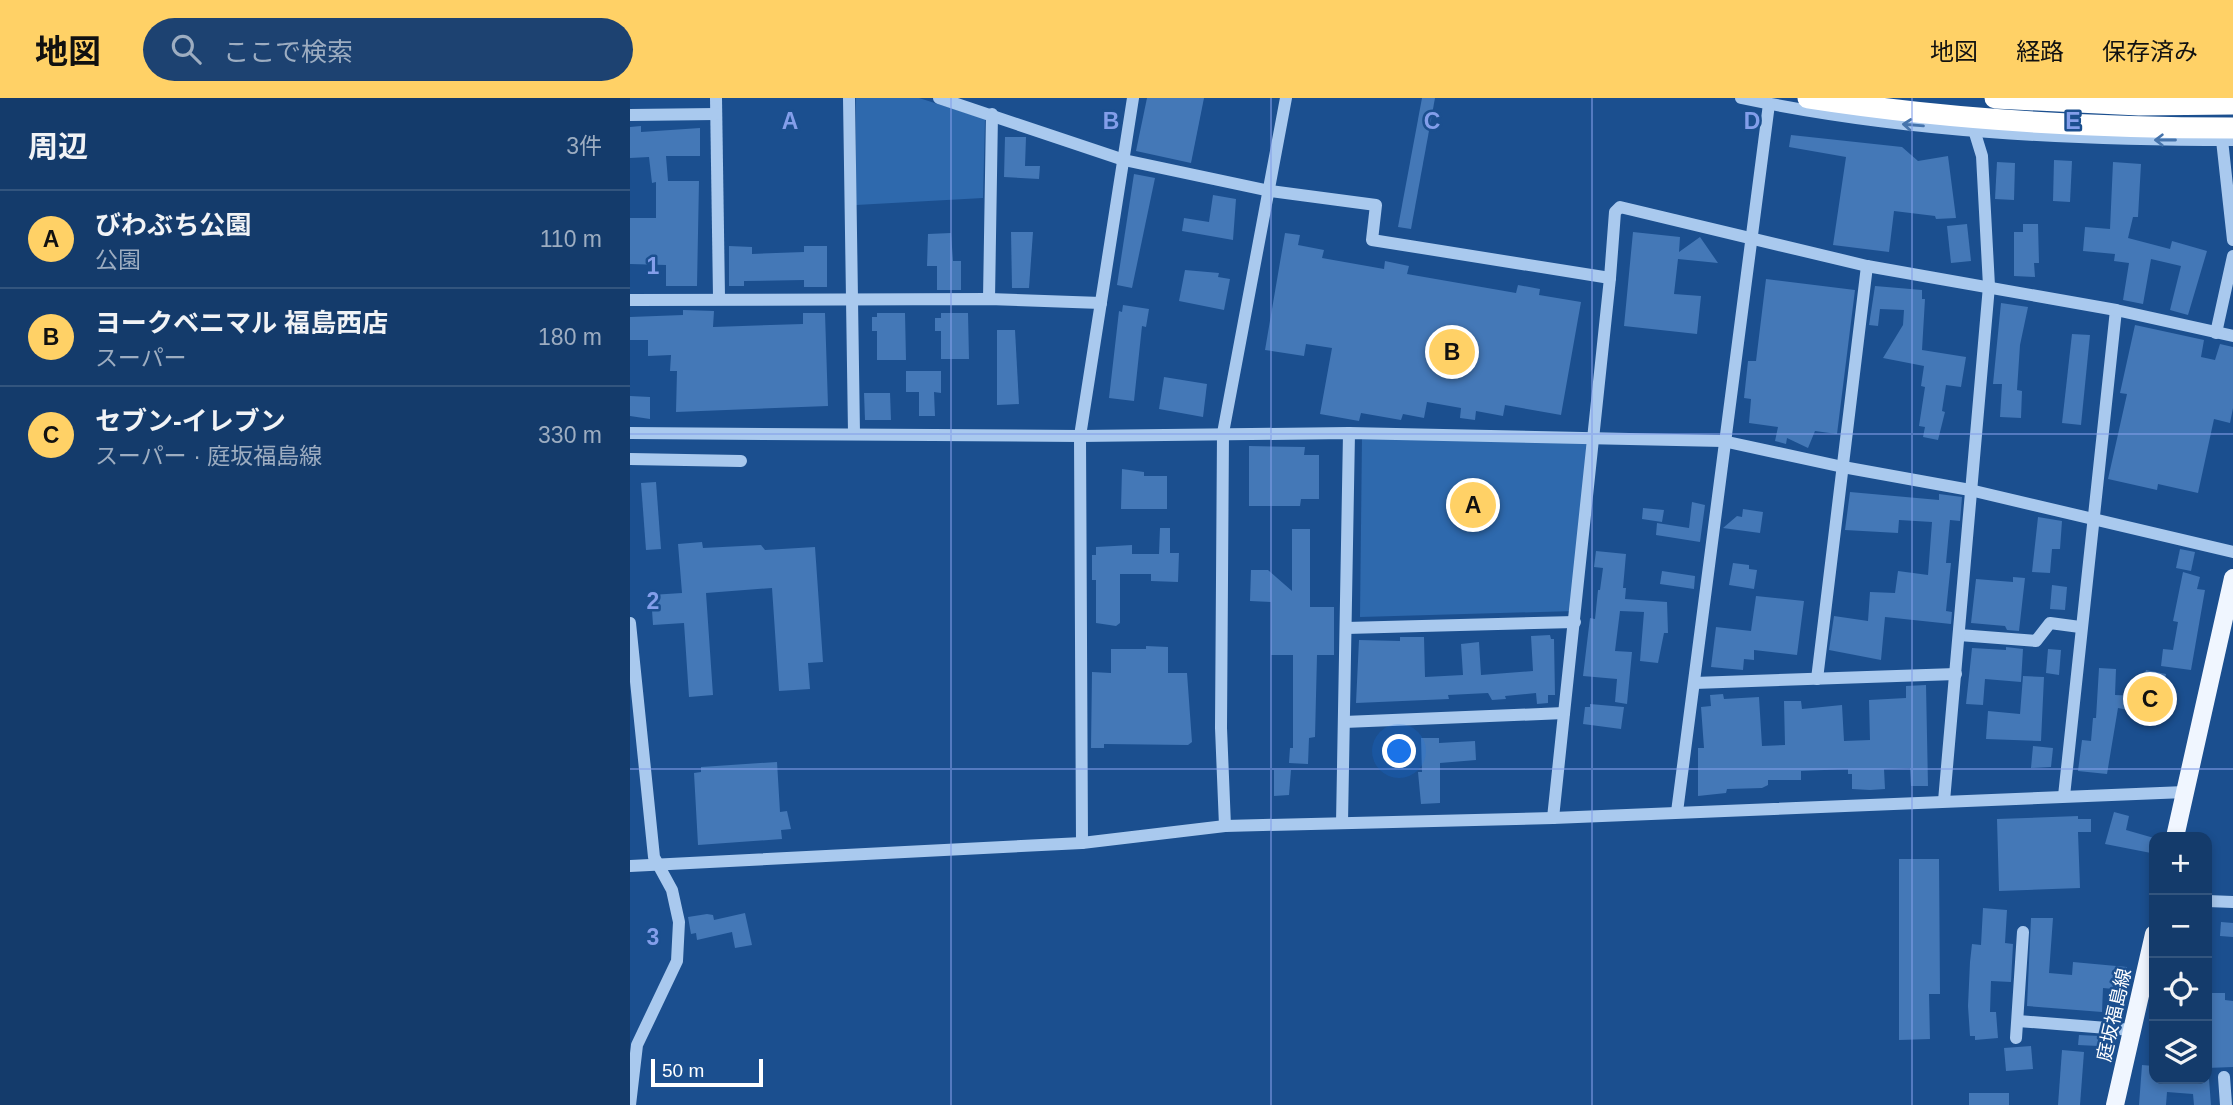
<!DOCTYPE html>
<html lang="ja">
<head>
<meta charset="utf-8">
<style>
	body { margin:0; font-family:Helvetica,"Noto Sans JP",sans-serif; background:#1d4271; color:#f1f3f6 }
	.controls { position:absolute; right:21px; bottom:21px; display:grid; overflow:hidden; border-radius:14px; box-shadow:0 4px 10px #0003 }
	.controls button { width:63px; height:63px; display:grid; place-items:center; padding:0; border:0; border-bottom:2px solid #33557e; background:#143b6b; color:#f1f3f6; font:35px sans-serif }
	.scale { position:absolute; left:21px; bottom:18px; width:112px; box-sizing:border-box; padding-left:7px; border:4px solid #fff; border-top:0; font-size:19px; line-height:24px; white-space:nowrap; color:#fff; -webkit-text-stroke:5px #1b4f8f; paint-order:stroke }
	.you { position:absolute; left:770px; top:654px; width:24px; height:24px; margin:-18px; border:5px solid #fff; border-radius:50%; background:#1a73e8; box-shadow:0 0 0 10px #1a73e833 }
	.badge { display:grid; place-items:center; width:46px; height:46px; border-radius:50%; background:#ffd166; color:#111; font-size:23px; font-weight:700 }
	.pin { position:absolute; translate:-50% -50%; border:4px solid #fff; box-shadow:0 2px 7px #0006 }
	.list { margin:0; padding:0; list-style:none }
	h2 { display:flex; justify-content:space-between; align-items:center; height:91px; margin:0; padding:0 28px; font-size:30px }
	h2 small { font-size:23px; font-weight:400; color:#9dadc1 }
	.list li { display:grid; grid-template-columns:46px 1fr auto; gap:21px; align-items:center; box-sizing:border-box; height:98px; padding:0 28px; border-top:2px solid #33557e }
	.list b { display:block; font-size:26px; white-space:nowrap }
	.list p { margin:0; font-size:23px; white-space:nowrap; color:#9dadc1 }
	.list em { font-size:23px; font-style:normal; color:#9dadc1 }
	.icon { flex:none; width:38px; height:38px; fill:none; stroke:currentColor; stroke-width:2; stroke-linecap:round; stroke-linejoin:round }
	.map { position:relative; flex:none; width:1603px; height:1007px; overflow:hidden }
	header { display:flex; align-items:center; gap:42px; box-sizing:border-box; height:98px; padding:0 35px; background:#ffd166; color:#111 }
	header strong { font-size:33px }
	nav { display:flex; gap:38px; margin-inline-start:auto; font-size:24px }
	.search { width:490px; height:63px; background:#1d4271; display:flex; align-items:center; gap:18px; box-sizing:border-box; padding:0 24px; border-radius:38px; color:#9dadc1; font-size:26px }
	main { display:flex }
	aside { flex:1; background:#143b6b }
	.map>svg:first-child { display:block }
	.green { fill:#2e69ad }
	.building { fill:#4478b7 }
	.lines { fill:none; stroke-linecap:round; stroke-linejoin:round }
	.minor { stroke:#a9c9ee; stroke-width:12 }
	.major { stroke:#f0f6ff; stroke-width:18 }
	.highway { stroke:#fff; stroke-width:21 }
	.oneway { stroke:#4674ac }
	.grid { fill:none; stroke:#839eea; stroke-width:2; stroke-opacity:0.55 }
	.labels { text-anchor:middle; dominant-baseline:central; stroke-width:5; stroke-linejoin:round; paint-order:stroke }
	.street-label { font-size:19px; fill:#fff; stroke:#1b4f8f }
	.grid-label { font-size:23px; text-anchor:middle; font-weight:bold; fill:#839eea; stroke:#1b4f8f; stroke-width:5; stroke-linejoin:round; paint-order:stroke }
</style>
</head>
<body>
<header>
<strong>地図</strong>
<div class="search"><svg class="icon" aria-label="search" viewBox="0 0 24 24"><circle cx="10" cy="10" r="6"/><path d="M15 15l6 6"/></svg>ここで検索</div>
<nav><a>地図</a><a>経路</a><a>保存済み</a></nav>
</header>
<main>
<aside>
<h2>周辺<small>3件</small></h2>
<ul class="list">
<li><span class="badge">A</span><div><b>びわぶち公園</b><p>公園</p></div><em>110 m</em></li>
<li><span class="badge">B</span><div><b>ヨークベニマル 福島西店</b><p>スーパー</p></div><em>180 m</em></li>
<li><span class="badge">C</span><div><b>セブン-イレブン</b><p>スーパー · 庭坂福島線</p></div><em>330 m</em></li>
</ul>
</aside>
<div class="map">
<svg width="1603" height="1007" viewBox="0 0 1603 1007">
	<rect width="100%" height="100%" fill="#1b4f8f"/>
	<g class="green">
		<polygon points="226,0 289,0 355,21 353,100 226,107"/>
		<polygon points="732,339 961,340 945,513 730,519"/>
	</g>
	<g class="building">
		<polygon points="517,0 574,0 561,65 506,53"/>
		<polygon points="792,0 805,0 781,131 768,129"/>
		<polygon points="11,28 11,34 70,30 70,58 36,58 38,83 69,83 67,188 36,188 36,167 0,166 0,120 26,120 26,84 22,85 19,59 0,60 0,29"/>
		<polygon points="1161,37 1272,49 1288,63 1318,58 1326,120 1306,121 1305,118 1264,113 1259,154 1203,147 1216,59 1159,49"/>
		<polygon points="375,39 396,39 395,68 410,68 409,81 374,79"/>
		<polygon points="1424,62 1442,63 1440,104 1423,103"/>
		<polygon points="1367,64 1385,65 1384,102 1365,101"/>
		<polygon points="1483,64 1511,66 1508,119 1503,119 1498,140 1540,151 1542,143 1577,153 1558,217 1540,212 1551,168 1521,161 1513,206 1493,202 1499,165 1484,163 1485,156 1453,153 1455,129 1480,131"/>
		<polygon points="504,76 525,80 502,190 487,187"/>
		<polygon points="583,97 606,101 603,142 552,133 554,120 579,124"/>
		<polygon points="1337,126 1341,163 1321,165 1317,128"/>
		<polygon points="1393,126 1408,126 1409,165 1404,165 1405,179 1384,178 1384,134 1393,134"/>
		<polygon points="381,134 403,134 399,190 382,190"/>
		<polygon points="1003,134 1050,139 1049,154 1070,139 1088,165 1048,161 1044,196 1071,198 1067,236 994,228"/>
		<polygon points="321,135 323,163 331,163 331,192 307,192 307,168 297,168 298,136"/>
		<polygon points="655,135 670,137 668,147 694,152 692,160 754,171 755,163 779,168 777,176 886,195 888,187 910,191 909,197 951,204 931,317 875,307 873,318 846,313 845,322 830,320 831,310 797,304 794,320 773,316 771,322 731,315 729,323 690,316 702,250 676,246 674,258 635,252"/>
		<polygon points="99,148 122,149 122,156 174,154 174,148 197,148 197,189 174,189 174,182 114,183 114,188 99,188"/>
		<polygon points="555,172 589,175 588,179 600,181 594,212 549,203"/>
		<polygon points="1136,181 1225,192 1207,336 1185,333 1178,350 1157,340 1156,346 1145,343 1148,329 1119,325 1121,301 1114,300 1118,263 1126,263"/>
		<polygon points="1245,188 1292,192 1292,201 1295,201 1292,252 1336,259 1331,289 1316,287 1312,313 1315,314 1308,342 1293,339 1295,329 1289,328 1295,289 1291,288 1294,268 1253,260 1273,227 1274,212 1250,211 1248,228 1239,227"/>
		<polygon points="1371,205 1398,209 1390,247 1387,292 1392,293 1391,320 1370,319 1372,286 1363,286"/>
		<polygon points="493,207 519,211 516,229 512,228 504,303 479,300 489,213 492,214"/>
		<polygon points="53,212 84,213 83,229 173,226 173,215 195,215 198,308 46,314 47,273 40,273 41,257 18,258 18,242 0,242 0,219 53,217"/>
		<polygon points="247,215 275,215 276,262 247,262 247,233 242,233 242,219 247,219"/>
		<polygon points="311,215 338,215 339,261 311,261 311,233 305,233 305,220 311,220"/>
		<polygon points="1505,227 1574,242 1571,259 1585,262 1590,246 1603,249 1603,310 1600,325 1584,321 1568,395 1528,386 1527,392 1478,381 1497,296 1490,295"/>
		<polygon points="367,232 385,232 389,306 367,307"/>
		<polygon points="1442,236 1460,237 1451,327 1432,325"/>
		<polygon points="276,273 311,273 311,295 304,294 305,318 289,318 289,294 276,294"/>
		<polygon points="534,279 577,286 573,319 529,311"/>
		<polygon points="234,295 260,295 261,322 235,322"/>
		<polygon points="0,298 20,299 20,321 0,318"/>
		<polygon points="619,348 675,349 674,357 689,357 689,401 671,401 670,408 619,408"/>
		<polygon points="492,371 514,374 514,378 537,378 537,411 491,411"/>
		<polygon points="26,384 31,451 16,452 11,385"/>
		<polygon points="1220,394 1309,402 1309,396 1332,399 1330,423 1320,422 1316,465 1321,465 1316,513 1322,514 1321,526 1255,519 1251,562 1199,552 1204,518 1238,523 1240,494 1265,495 1268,473 1298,477 1302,424 1269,422 1268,435 1215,432"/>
		<polygon points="1062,404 1075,407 1070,444 1026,437 1027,425 1059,430"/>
		<polygon points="1013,410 1034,412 1032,424 1012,421"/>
		<polygon points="1113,411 1133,414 1130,435 1093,430 1107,418 1112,419"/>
		<polygon points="1408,419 1432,423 1430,451 1422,451 1420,475 1402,474"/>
		<polygon points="530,430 540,430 540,455 549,455 548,484 521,483 521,476 490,476 490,525 486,528 466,525 466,482 462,482 462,457 466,457 466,449 502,447 502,456 529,456"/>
		<polygon points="662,431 680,431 680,509 704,509 704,557 687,557 685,639 679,640 678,666 659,665 660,650 663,650 663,557 641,557 641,504 620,503 621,472 638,472 662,493"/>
		<polygon points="72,444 73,450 131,447 135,452 185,449 193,564 178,565 180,591 149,593 142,490 76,495 83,597 59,599 54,525 23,527 21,497 52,495 48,446"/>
		<polygon points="1550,451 1565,454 1561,473 1546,470"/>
		<polygon points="966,453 996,456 993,490 996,490 995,501 1037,504 1038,535 1034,535 1028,565 1010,563 1014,514 990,513 985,553 1002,554 997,606 985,604 987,581 953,578 960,520 965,521 968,492 970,492 973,470 964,469"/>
		<polygon points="1103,465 1119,467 1119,471 1127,472 1124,491 1099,487"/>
		<polygon points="1032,473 1065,478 1064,491 1030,486"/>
		<polygon points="1553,474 1570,479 1567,491 1575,492 1561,572 1531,568 1533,551 1543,552 1548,524 1543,523"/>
		<polygon points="1383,479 1395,480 1389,533 1377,532 1375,528 1341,525 1346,481 1383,484"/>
		<polygon points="1422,487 1437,489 1435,512 1420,511"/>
		<polygon points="1126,498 1174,503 1167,557 1124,552 1124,562 1114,561 1113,572 1081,569 1086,529 1121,533"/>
		<polygon points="920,537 921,541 924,541 925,597 918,597 918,605 907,606 906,595 875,598 876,601 862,602 858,595 818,597 819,601 726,605 729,542 770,543 770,539 794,539 795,579 833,577 831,546 849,544 851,577 903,573 901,538"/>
		<polygon points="516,548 538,549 538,575 557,575 562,644 558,647 474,646 474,650 461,650 462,574 481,575 481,551 516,551"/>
		<polygon points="1376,549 1393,551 1391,584 1355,581 1353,607 1336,606 1342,550 1376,552"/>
		<polygon points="1418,551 1431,552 1429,577 1416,575"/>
		<polygon points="1469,570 1486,571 1485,597 1508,598 1516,572 1536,576 1528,618 1488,610 1477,676 1448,673 1452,642 1461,643 1463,620 1466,620"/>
		<polygon points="1393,578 1414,579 1411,643 1356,641 1358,613 1390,616"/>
		<polygon points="1296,587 1298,688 1281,688 1280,670 1254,671 1255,691 1240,692 1222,691 1222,676 1218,676 1218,671 1171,673 1171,682 1138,682 1138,687 1132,690 1097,691 1096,695 1068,698 1068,650 1074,650 1071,609 1081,608 1080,597 1093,596 1094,601 1129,599 1132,648 1155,647 1154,603 1171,603 1172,611 1212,607 1214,643 1240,642 1239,602 1276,600 1276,588"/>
		<polygon points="960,606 994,609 991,631 953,626 955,609 960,609"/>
		<polygon points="791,640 809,640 809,645 845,643 846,662 810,665 810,705 791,706 788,674 792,674"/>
		<polygon points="1403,648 1423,650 1421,669 1401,670"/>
		<polygon points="147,664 150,714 157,713 161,731 151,732 152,741 68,747 64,675 71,674 71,669"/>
		<polygon points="644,672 661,672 659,697 644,698"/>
		<polygon points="1484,714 1499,718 1496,732 1524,740 1521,755 1475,746"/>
		<polygon points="1448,718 1448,721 1461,721 1461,734 1448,734 1450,790 1369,793 1367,721"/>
		<polygon points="1269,761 1309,761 1310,896 1299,896 1300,941 1269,942"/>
		<polygon points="1353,810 1377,812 1375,845 1383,846 1381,884 1361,883 1360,914 1366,914 1368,940 1345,942 1345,938 1340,938 1338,908 1340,864 1342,846 1351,847"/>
		<polygon points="115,815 122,847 105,850 102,834 67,842 66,835 61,836 58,819 77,816 83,817 84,822"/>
		<polygon points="1401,820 1423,820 1419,875 1442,877 1443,864 1497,869 1494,892 1473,890 1472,914 1397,908"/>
		<polygon points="1591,824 1603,825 1603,839 1590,838"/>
		<polygon points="1577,895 1595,895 1595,902 1603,903 1603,969 1577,970"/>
		<polygon points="1449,937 1469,938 1468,948 1448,947"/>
		<polygon points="1401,948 1403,971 1376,973 1374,950"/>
		<polygon points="1432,952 1454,954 1450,1007 1428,1007"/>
		<polygon points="1512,967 1524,968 1524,981 1579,981 1581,1007 1564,1007 1563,996 1537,994 1536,1007 1509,1007"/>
		<rect x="1339" y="995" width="40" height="12"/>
	</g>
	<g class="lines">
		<g class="minor">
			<polyline points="86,0 89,199"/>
			<polyline points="219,0 224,335"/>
			<polyline points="309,0 494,62 640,93 746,107 742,142 980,180"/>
			<path d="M1111 0C1273 34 1439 42 1603 42"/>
			<polyline points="0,17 86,16"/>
			<polyline points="1592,42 1603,142"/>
			<polyline points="359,201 362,16"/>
			<polyline points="0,202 359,201 471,205"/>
			<polyline points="1586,235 1603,158"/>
			<polyline points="0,335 450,338 719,335 1093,343 1213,369 1340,392 1603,454"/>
			<polyline points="0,361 111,363"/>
			<polyline points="0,525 24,759 42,792 49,824 47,863 7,947 0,1007"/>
			<polyline points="716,530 945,524"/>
			<polyline points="1329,537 1406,543 1420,525 1450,529"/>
			<polyline points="1187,581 1237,168"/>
			<polyline points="1064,585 1326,576"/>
			<polyline points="714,624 934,615"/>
			<polyline points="1434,698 1486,212"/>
			<polyline points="1314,703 1359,188 1352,58 1344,32"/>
			<polyline points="1047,714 1139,6"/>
			<polyline points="923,720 980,180 985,114 990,109 1237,168 1486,212 1603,238"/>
			<polyline points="712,725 719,335"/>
			<polyline points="595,728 591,630 593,335 656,0"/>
			<polyline points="452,745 450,338 503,0"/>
			<polyline points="0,768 452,745 595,728 923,720 1555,694"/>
			<polyline points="1577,803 1603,804"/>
			<polyline points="1388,923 1502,932"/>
			<polyline points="1386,940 1393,834"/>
			<polyline points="1594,979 1596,1007"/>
		</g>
		<g class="major">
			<polyline points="1545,739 1603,480"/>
			<polyline points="1485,1007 1524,836"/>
		</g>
		<g class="highway">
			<path d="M1178 0C1319 22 1460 30 1603 30"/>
			<polyline points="1365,0 1509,7 1603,6"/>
		</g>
	</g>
	<defs><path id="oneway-shaft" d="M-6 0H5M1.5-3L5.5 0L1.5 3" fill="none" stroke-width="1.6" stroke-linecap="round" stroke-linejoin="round" transform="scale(1.75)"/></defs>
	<g class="oneway">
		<use href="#oneway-shaft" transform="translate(1283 27) rotate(-175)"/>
		<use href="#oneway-shaft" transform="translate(1535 42) rotate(180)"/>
	</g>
	<path class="grid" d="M321 0V1007M641 0V1007M962 0V1007M1282 0V1007M0 336H1603M0 671H1603"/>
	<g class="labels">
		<g class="street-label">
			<text transform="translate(1484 917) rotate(-77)">庭坂福島線</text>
		</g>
	</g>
	<g class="grid-label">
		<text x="160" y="31">A</text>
		<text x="481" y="31">B</text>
		<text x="802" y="31">C</text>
		<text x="1122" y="31">D</text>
		<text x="1443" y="31">E</text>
		<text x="23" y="176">1</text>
		<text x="23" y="511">2</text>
		<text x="23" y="847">3</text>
	</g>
</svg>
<div class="controls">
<button>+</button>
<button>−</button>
<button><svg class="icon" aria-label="locate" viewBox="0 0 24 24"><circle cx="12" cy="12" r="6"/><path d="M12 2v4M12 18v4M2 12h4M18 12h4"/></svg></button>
<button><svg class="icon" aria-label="layers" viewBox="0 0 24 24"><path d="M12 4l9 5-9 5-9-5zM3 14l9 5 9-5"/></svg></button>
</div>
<div class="scale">50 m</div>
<div class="you"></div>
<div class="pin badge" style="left:843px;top:407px">A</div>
<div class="pin badge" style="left:822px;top:254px">B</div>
<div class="pin badge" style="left:1520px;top:601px">C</div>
</div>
</main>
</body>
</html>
